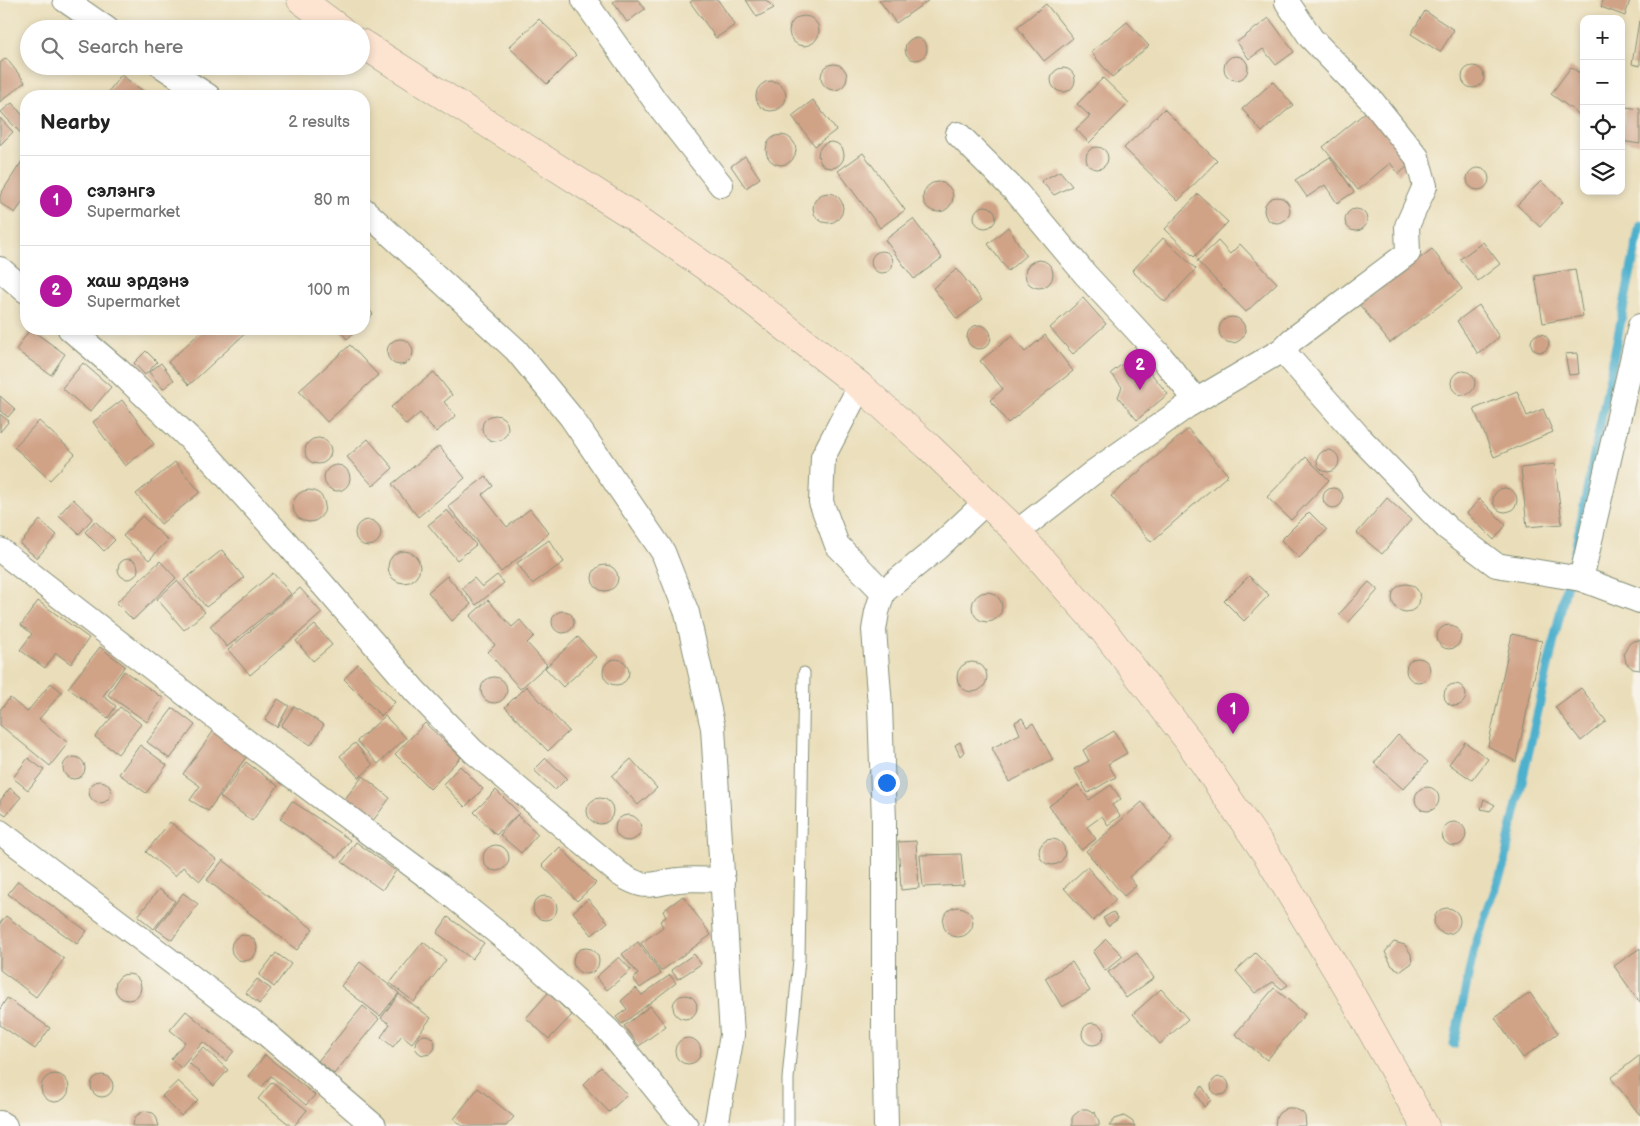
<!DOCTYPE html>
<html lang="en">
<head>
<meta charset="utf-8">
<style>
	body { margin:0; font-family:"Balsamiq Sans",sans-serif; background:#f6f6f6; color:#222 }
	.controls { position:absolute; right:15px; top:15px; display:grid; overflow:hidden; border-radius:10px; box-shadow:0 2px 8px #0003 }
	.controls button { width:45px; height:45px; display:grid; place-items:center; padding:0; border:0; border-bottom:1px solid #e0e0e0; background:#fff; color:#222; font:25px sans-serif }
	.you { position:absolute; left:886px; top:782px; width:18px; height:18px; margin:-12px; border:4px solid #fff; border-radius:50%; background:#1a73e8; box-shadow:0 0 0 8px #1a73e833 }
	.badge { display:grid; place-items:center; width:32px; height:32px; border-radius:50%; background:#b5179e; color:#fff; font-size:16px; font-weight:700 }
	.pin { position:absolute; translate:-50% -41px; filter:drop-shadow(0 1px 2px #0008) }
	.pin::after { content:''; position:absolute; top:26px; width:18px; height:15px; background:inherit; clip-path:polygon(0 0,100% 0,50% 100%) }
	.list { margin:0; padding:0; list-style:none }
	h2 { display:flex; justify-content:space-between; align-items:center; height:65px; margin:0; padding:0 20px; font-size:21px }
	h2 small { font-size:16px; font-weight:400; color:#767676 }
	.list li { display:grid; grid-template-columns:32px 1fr auto; gap:15px; align-items:center; box-sizing:border-box; height:90px; padding:0 20px; border-top:1px solid #e0e0e0 }
	.list b { display:block; font-size:19px; white-space:nowrap }
	.list p { margin:0; font-size:16px; white-space:nowrap; color:#767676 }
	.list em { font-size:16px; font-style:normal; color:#767676 }
	.icon { flex:none; width:28px; height:28px; fill:none; stroke:currentColor; stroke-width:2; stroke-linecap:round; stroke-linejoin:round }
	.map { position:relative; flex:none; width:1640px; height:1126px; overflow:hidden }
	.search { position:absolute; background:#fff; box-shadow:0 2px 8px #0003; left:20px; top:20px; width:350px; height:55px; display:flex; align-items:center; gap:12px; box-sizing:border-box; padding:0 18px; border-radius:28px; color:#767676; font-size:19px }
	.panel { position:absolute; background:#fff; box-shadow:0 2px 8px #0003; left:20px; top:90px; width:350px; height:245px; border-radius:20px }
	.map>svg:first-child { display:block }
	.lines { fill:none; stroke-linecap:round; stroke-linejoin:round }
	.stream { stroke:#4eb0cd; stroke-width:9 }
	.building { fill:#d0a286 }
	.lane-casing { stroke:#848e77; stroke-width:13 }
	.street-casing { stroke:#848e77; stroke-width:26 }
	.secondary-casing { stroke:#848e77; stroke-width:29 }
	.lane { stroke:#fff; stroke-width:11 }
	.street { stroke:#fff; stroke-width:24 }
	.secondary { stroke:#fde4d1; stroke-width:28 }
</style>
</head>
<body>
<div class="map">
<svg width="1640" height="1126" viewBox="0 0 1640 1126">
	<rect width="100%" height="100%" fill="#f7f3e8"/>
	<filter id="ink" filterUnits="userSpaceOnUse"><feTurbulence type="fractalNoise" baseFrequency=".02" numOctaves="2"/><feDisplacementMap in="SourceGraphic" scale="10" xChannelSelector="R" yChannelSelector="G"/><feConvolveMatrix kernelMatrix="1 2 1 2 8 2 1 2 1" color-interpolation-filters="sRGB"/></filter>
	<filter id="wash" filterUnits="userSpaceOnUse"><feTurbulence type="fractalNoise" baseFrequency=".0096" numOctaves="4" result="noise"/><feDisplacementMap in="SourceGraphic" scale="20" xChannelSelector="R" yChannelSelector="G"/><feGaussianBlur stdDeviation="1.12" result="paint"/><feColorMatrix in="noise" values="0 0 0 0 0 0 0 0 0 0 0 0 0 0 0 0 0 1.4 0 .05"/><feComposite in="paint" operator="in"/></filter>
	<g filter="url(#wash)">
		<rect width="100%" height="100%" fill="#eadeba"/>
		<g class="lines">
			<g class="stream">
				<polyline points="1573,561 1640,225"/>
				<polyline points="1454,1044 1474,949 1505,862 1509,839 1567,583"/>
			</g>
		</g>
		<g id="blocks">
			<g class="building">
				<polygon points="616,0 638,0 645,9 627,22 613,2"/>
				<polygon points="694,0 718,0 735,25 716,38 690,2"/>
				<polygon points="746,0 766,0 774,8 757,17"/>
				<polygon points="879,0 929,0 896,23"/>
				<polygon points="1603,0 1630,0 1625,16 1601,7"/>
				<polygon points="1046,4 1073,38 1044,61 1017,27"/>
				<polygon points="1425,11 1454,30 1440,52 1411,34"/>
				<circle cx="804" cy="31" r="15"/>
				<polygon points="1269,18 1294,52 1276,65 1263,49 1249,59 1237,42"/>
				<polygon points="539,19 576,55 547,84 509,47"/>
				<polygon points="1639,21 1640,22 1640,66 1632,64"/>
				<polygon points="1127,22 1149,46 1112,77 1091,52"/>
				<circle cx="916" cy="49" r="11"/>
				<circle cx="1236" cy="68" r="12"/>
				<polygon points="6,58 25,82 0,102 0,63"/>
				<circle cx="834" cy="77" r="13"/>
				<circle cx="1473" cy="77" r="11"/>
				<polygon points="1571,67 1584,76 1584,118 1551,94"/>
				<circle cx="1063" cy="80" r="12"/>
				<polygon points="121,75 150,96 105,96"/>
				<polygon points="1103,78 1129,103 1089,143 1076,129 1090,116 1077,104"/>
				<circle cx="771" cy="96" r="15"/>
				<polygon points="1273,82 1293,105 1262,132 1242,109"/>
				<polygon points="813,100 836,130 815,146 792,116"/>
				<polygon points="12,103 26,119 26,139 1,112"/>
				<polygon points="1626,107 1640,109 1640,144 1621,141"/>
				<polygon points="1164,109 1217,161 1178,201 1124,148"/>
				<polygon points="1367,111 1410,164 1399,174 1390,163 1358,190 1323,147"/>
				<polygon points="0,118 13,132 0,145"/>
				<circle cx="781" cy="150" r="15"/>
				<circle cx="831" cy="155" r="13"/>
				<circle cx="1097" cy="158" r="11"/>
				<polygon points="863,153 905,210 880,228 838,171"/>
				<polygon points="26,155 26,197 15,213 0,203 0,195"/>
				<polygon points="745,156 760,178 746,188 731,166"/>
				<polygon points="1330,157 1354,192 1337,203 1325,185 1307,197 1295,180"/>
				<circle cx="1478" cy="179" r="11"/>
				<polygon points="1060,171 1072,186 1054,195 1041,181"/>
				<polygon points="1541,181 1563,202 1540,227 1517,205"/>
				<circle cx="938" cy="197" r="15"/>
				<circle cx="828" cy="208" r="15"/>
				<polygon points="1198,194 1228,222 1194,257 1165,229"/>
				<circle cx="1277" cy="210" r="13"/>
				<circle cx="985" cy="217" r="11"/>
				<circle cx="1356" cy="220" r="11"/>
				<polygon points="913,219 942,258 914,279 885,240"/>
				<polygon points="1008,227 1026,255 1008,271 988,244"/>
				<polygon points="1163,238 1196,269 1165,302 1132,271"/>
				<polygon points="1218,241 1230,254 1240,244 1277,283 1246,312 1197,261"/>
				<polygon points="1483,242 1500,264 1478,281 1460,259"/>
				<polygon points="1432,249 1462,289 1390,343 1359,304"/>
				<circle cx="882" cy="262" r="11"/>
				<circle cx="1039" cy="274" r="14"/>
				<polygon points="957,269 982,300 957,319 933,288"/>
				<polygon points="1575,269 1583,316 1543,323 1535,276"/>
				<polygon points="1083,298 1106,324 1073,354 1050,328"/>
				<polygon points="364,304 373,314 364,323"/>
				<polygon points="1479,305 1499,337 1478,354 1457,321"/>
				<circle cx="1232" cy="330" r="13"/>
				<circle cx="979" cy="337" r="12"/>
				<polygon points="30,329 65,354 51,375 16,350"/>
				<polygon points="204,329 250,329 189,385 168,362"/>
				<polygon points="338,329 358,329 347,339"/>
				<circle cx="1540" cy="343" r="9"/>
				<polygon points="1045,335 1073,371 1008,423 990,400 1003,389 980,361 1012,336 1025,352"/>
				<circle cx="400" cy="352" r="13"/>
				<polygon points="350,345 378,375 327,422 299,391"/>
				<polygon points="146,351 157,362 145,375 134,363"/>
				<polygon points="1577,353 1579,374 1569,375 1565,354"/>
				<polygon points="1135,354 1168,394 1137,420 1118,397 1122,387 1111,373"/>
				<polygon points="83,363 111,387 90,412 62,388"/>
				<polygon points="161,363 174,380 163,389 149,372"/>
				<circle cx="1463" cy="383" r="12"/>
				<polygon points="434,372 452,395 444,402 456,416 436,432 420,413 406,425 391,407"/>
				<polygon points="1517,391 1527,416 1543,409 1553,432 1494,457 1474,409"/>
				<polygon points="0,396 15,409 8,417 0,411"/>
				<polygon points="122,400 154,444 125,466 93,422"/>
				<polygon points="0,414 9,421 0,432"/>
				<circle cx="495" cy="428" r="13"/>
				<polygon points="39,421 75,454 50,480 14,447"/>
				<polygon points="1188,429 1228,475 1151,542 1111,496"/>
				<circle cx="318" cy="451" r="13"/>
				<polygon points="368,439 393,468 373,486 347,457"/>
				<polygon points="439,446 465,478 418,517 392,484"/>
				<circle cx="1328" cy="461" r="11"/>
				<polygon points="1306,457 1329,480 1291,520 1267,497"/>
				<polygon points="175,462 200,492 161,524 136,494"/>
				<polygon points="1555,464 1562,524 1527,527 1521,468"/>
				<circle cx="337" cy="478" r="13"/>
				<polygon points="486,476 493,486 482,495 507,527 530,509 549,533 501,572 448,506"/>
				<circle cx="1333" cy="498" r="10"/>
				<circle cx="1505" cy="500" r="12"/>
				<circle cx="309" cy="506" r="16"/>
				<polygon points="1387,498 1411,520 1382,554 1357,533"/>
				<polygon points="73,499 93,518 79,534 59,515"/>
				<polygon points="1480,499 1506,525 1494,540 1467,513"/>
				<polygon points="447,510 476,545 457,560 428,525"/>
				<polygon points="1309,512 1327,530 1299,558 1281,540"/>
				<polygon points="142,516 168,540 149,560 123,536"/>
				<circle cx="368" cy="533" r="13"/>
				<polygon points="40,520 57,535 37,558 20,544"/>
				<polygon points="95,521 115,540 104,551 85,532"/>
				<polygon points="549,540 564,562 532,584 517,563"/>
				<polygon points="222,550 244,578 206,607 184,580"/>
				<circle cx="404" cy="567" r="16"/>
				<circle cx="128" cy="569" r="10"/>
				<polygon points="160,561 176,578 133,620 116,603"/>
				<circle cx="605" cy="578" r="13"/>
				<polygon points="273,573 291,594 227,647 210,626"/>
				<polygon points="497,575 504,583 476,605 462,588 474,578 482,587"/>
				<polygon points="447,576 471,604 452,621 428,592"/>
				<polygon points="1249,576 1269,595 1244,621 1224,601"/>
				<polygon points="177,581 205,612 184,630 157,599"/>
				<polygon points="1369,582 1378,590 1348,623 1339,614"/>
				<circle cx="1406" cy="598" r="14"/>
				<polygon points="300,588 322,613 250,675 228,650"/>
				<circle cx="987" cy="607" r="15"/>
				<polygon points="488,600 512,627 520,620 534,636 527,643 547,665 520,689 488,652 495,645 470,616"/>
				<polygon points="38,601 89,638 71,664 56,653 45,668 20,650 32,634 21,625"/>
				<circle cx="563" cy="622" r="11"/>
				<polygon points="315,625 332,645 313,661 296,641"/>
				<circle cx="1449" cy="637" r="12"/>
				<polygon points="1512,634 1542,641 1516,762 1488,746"/>
				<polygon points="578,637 596,657 563,687 545,668"/>
				<polygon points="1640,640 1640,670 1633,669 1626,663 1624,653 1629,644 1633,641"/>
				<polygon points="100,647 125,666 103,696 116,706 108,718 68,688"/>
				<circle cx="1418" cy="670" r="12"/>
				<circle cx="616" cy="672" r="13"/>
				<circle cx="972" cy="677" r="15"/>
				<polygon points="358,664 395,702 381,716 344,679"/>
				<polygon points="124,671 163,698 147,722 108,695"/>
				<circle cx="494" cy="690" r="13"/>
				<polygon points="51,683 62,692 39,719 68,743 50,766 0,725 0,710 10,698 27,712"/>
				<circle cx="1455" cy="695" r="11"/>
				<polygon points="526,686 569,731 548,751 505,707"/>
				<polygon points="1581,688 1606,721 1581,741 1555,707"/>
				<polygon points="278,699 289,706 277,727 265,720"/>
				<polygon points="294,706 324,725 311,745 281,726"/>
				<polygon points="120,707 141,724 118,754 95,737"/>
				<polygon points="173,708 195,725 170,759 147,742"/>
				<polygon points="385,716 406,738 378,764 357,741"/>
				<polygon points="1022,718 1027,727 1033,723 1053,760 1009,782 992,748 1020,734 1015,722"/>
				<polygon points="425,723 461,757 430,789 395,754"/>
				<polygon points="215,729 249,753 208,811 190,800 200,786 183,774"/>
				<polygon points="1114,731 1127,753 1108,764 1116,777 1088,793 1074,769 1089,761 1083,750"/>
				<polygon points="1398,735 1428,762 1403,789 1374,763"/>
				<polygon points="960,742 964,752 960,756 955,745"/>
				<polygon points="1465,742 1488,759 1472,780 1449,764"/>
				<polygon points="355,743 373,765 359,778 340,756"/>
				<polygon points="140,745 167,765 146,793 119,774"/>
				<circle cx="74" cy="768" r="11"/>
				<polygon points="28,758 44,770 28,790 13,778"/>
				<polygon points="546,758 567,778 555,790 534,770"/>
				<polygon points="631,759 657,788 638,805 612,776"/>
				<polygon points="246,762 278,786 252,821 220,797"/>
				<polygon points="460,766 483,789 465,807 443,784"/>
				<polygon points="363,776 390,798 372,822 344,800"/>
				<circle cx="100" cy="792" r="11"/>
				<polygon points="1078,785 1089,800 1111,785 1121,799 1112,805 1120,816 1108,825 1102,816 1087,827 1096,839 1081,850 1049,806"/>
				<circle cx="1427" cy="799" r="12"/>
				<polygon points="10,788 21,797 6,815 0,811 0,801"/>
				<polygon points="496,790 519,813 496,835 474,812"/>
				<circle cx="600" cy="811" r="13"/>
				<polygon points="1484,799 1495,805 1490,811 1481,809"/>
				<polygon points="292,801 350,840 337,858 280,819"/>
				<polygon points="1142,802 1172,839 1129,877 1136,886 1124,896 1086,851"/>
				<circle cx="628" cy="828" r="13"/>
				<polygon points="517,815 538,834 521,853 500,835"/>
				<circle cx="1454" cy="834" r="12"/>
				<polygon points="170,822 217,860 200,881 183,867 175,876 146,852"/>
				<circle cx="1052" cy="852" r="13"/>
				<polygon points="916,841 919,888 901,890 898,842"/>
				<polygon points="356,842 396,871 382,890 342,862"/>
				<circle cx="496" cy="858" r="13"/>
				<polygon points="560,847 596,883 577,901 542,865"/>
				<polygon points="961,854 964,885 923,887 920,855"/>
				<polygon points="223,860 313,929 297,950 207,880"/>
				<polygon points="1087,867 1116,900 1093,921 1064,888"/>
				<polygon points="18,881 87,931 77,944 8,894"/>
				<polygon points="159,889 175,901 154,929 138,916"/>
				<polygon points="183,893 198,904 172,940 156,929"/>
				<circle cx="545" cy="908" r="12"/>
				<polygon points="683,896 711,935 661,971 641,943 663,927 660,921 666,917 663,911"/>
				<polygon points="588,899 608,922 592,935 573,912"/>
				<circle cx="958" cy="922" r="15"/>
				<circle cx="1447" cy="921" r="13"/>
				<polygon points="1113,912 1118,919 1108,926 1103,918"/>
				<polygon points="6,916 64,959 36,997 0,970 0,923"/>
				<polygon points="448,917 484,943 472,959 437,933"/>
				<circle cx="244" cy="948" r="13"/>
				<polygon points="1106,939 1123,956 1105,971 1093,952"/>
				<polygon points="423,942 446,960 414,1002 390,983"/>
				<polygon points="638,942 661,974 640,988 634,979 638,974 622,954"/>
				<polygon points="1394,942 1405,945 1411,954 1412,963 1401,971 1392,966 1385,952"/>
				<polygon points="1640,948 1640,1003 1614,966"/>
				<circle cx="586" cy="961" r="13"/>
				<polygon points="276,953 291,964 274,987 259,975"/>
				<polygon points="1137,953 1154,978 1126,998 1108,972"/>
				<polygon points="1255,953 1288,985 1282,989 1273,982 1255,993 1236,971"/>
				<polygon points="694,954 701,964 678,979 671,970"/>
				<polygon points="619,957 631,970 607,990 596,977"/>
				<polygon points="360,962 399,993 380,1016 341,986"/>
				<polygon points="1072,962 1090,991 1062,1007 1045,978"/>
				<circle cx="128" cy="987" r="13"/>
				<polygon points="670,975 676,983 622,1024 616,1017 627,1009 621,1001 636,988 642,995"/>
				<polygon points="257,979 271,989 259,1004 246,993"/>
				<polygon points="1274,988 1305,1014 1267,1060 1235,1034"/>
				<polygon points="1161,989 1188,1019 1160,1044 1133,1014"/>
				<polygon points="548,993 572,1015 549,1039 526,1018"/>
				<polygon points="1530,993 1558,1033 1523,1058 1495,1018"/>
				<polygon points="399,994 431,1018 412,1043 402,1035 393,1047 381,1037 390,1024 381,1018"/>
				<circle cx="685" cy="1007" r="12"/>
				<polygon points="7,998 50,1028 35,1049 0,1025 0,1009"/>
				<polygon points="363,1006 379,1019 334,1074 318,1061"/>
				<polygon points="650,1006 666,1026 639,1046 624,1026"/>
				<polygon points="186,1011 234,1051 226,1061 203,1042 181,1068 171,1059 185,1042 170,1030"/>
				<circle cx="1093" cy="1034" r="11"/>
				<circle cx="425" cy="1045" r="10"/>
				<circle cx="688" cy="1051" r="13"/>
				<polygon points="203,1047 228,1070 214,1086 189,1063"/>
				<polygon points="265,1055 315,1095 306,1105 271,1076 262,1087 248,1076"/>
				<polygon points="1640,1055 1640,1115 1611,1078"/>
				<polygon points="601,1067 627,1095 609,1112 583,1085"/>
				<circle cx="55" cy="1088" r="14"/>
				<circle cx="102" cy="1086" r="11"/>
				<circle cx="1220" cy="1086" r="9"/>
				<polygon points="178,1081 198,1100 181,1116 162,1096"/>
				<polygon points="272,1082 307,1110 294,1126 291,1126 258,1099"/>
				<polygon points="1202,1086 1211,1100 1204,1107 1196,1094"/>
				<polygon points="478,1088 514,1117 506,1126 463,1126 454,1119"/>
				<polygon points="1287,1108 1293,1108 1302,1112 1305,1116 1306,1126 1275,1126 1276,1118 1279,1113"/>
				<polygon points="1082,1109 1087,1109 1095,1113 1099,1121 1099,1126 1072,1126 1072,1118 1074,1115"/>
				<polygon points="144,1111 153,1113 156,1116 159,1126 133,1126 134,1120 136,1116"/>
				<polygon points="1124,1116 1132,1121 1135,1126 1109,1126 1115,1119"/>
			</g>
		</g>
	</g>
	<g filter="url(#ink)">
		<use href="#blocks" fill-opacity="0" stroke="#848e77" stroke-width="1"/>
		<g class="lines">
			<defs>
				<polyline id="lane" points="788,1126 788,1079 799,959 804,673"/>
				<g id="street">
					<polyline points="65,0 107,29"/>
					<polyline points="584,0 656,102 721,185"/>
					<polyline points="162,66 208,96"/>
					<polyline points="958,134 1018,194 1085,274 1158,353 1196,400"/>
					<polyline points="364,210 516,350 571,417 663,552 687,613 713,728 732,1035 716,1126"/>
					<polyline points="0,269 26,291"/>
					<path d="M70 329 118 370 211 459 285 541 415 691 473 751 620 874C647 892 651 883 679 880 693 878 709 880 723 880"/>
					<polyline points="1282,350 1360,438 1447,528 1496,565 1581,579 1640,601"/>
					<polyline points="860,386 823,457 821,502 837,545 883,592"/>
					<polyline points="1017,532 1095,471 1187,406 1282,350 1292,340 1408,253 1407,226 1425,186 1417,157 1372,101 1311,38 1287,2 1288,0"/>
					<polyline points="0,550 251,745 440,886 525,955 609,1031 686,1126"/>
					<polyline points="1581,579 1640,326"/>
					<polyline points="0,832 263,1031 374,1126"/>
					<polyline points="0,1123 5,1126"/>
					<polyline points="886,1126 884,1027 884,821 880,706 874,630 877,612 883,592 936,549 987,501"/>
				</g>
				<g id="secondary">
					<polyline points="301,0 340,29"/>
					<polyline points="361,43 633,216 732,285 860,386 929,447 1017,532 1103,630 1188,740 1267,855 1347,987 1425,1126"/>
				</g>
			</defs>
			<use href="#lane" class="lane-casing"/>
			<use href="#street" class="street-casing"/>
			<use href="#secondary" class="secondary-casing"/>
			<use href="#lane" class="lane"/>
			<use href="#street" class="street"/>
			<use href="#secondary" class="secondary"/>
		</g>
	</g>
</svg>
<div class="controls">
<button>+</button>
<button>−</button>
<button><svg class="icon" aria-label="locate" viewBox="0 0 24 24"><circle cx="12" cy="12" r="6"/><path d="M12 2v4M12 18v4M2 12h4M18 12h4"/></svg></button>
<button><svg class="icon" aria-label="layers" viewBox="0 0 24 24"><path d="M12 4l9 5-9 5-9-5zM3 14l9 5 9-5"/></svg></button>
</div>
<div class="you"></div>
<div class="pin badge" style="left:1233px;top:734px">1</div>
<div class="pin badge" style="left:1140px;top:390px">2</div>
<div class="search"><svg class="icon" aria-label="search" viewBox="0 0 24 24"><circle cx="10" cy="10" r="6"/><path d="M15 15l6 6"/></svg>Search here</div>
<section class="panel">
<h2>Nearby<small>2 results</small></h2>
<ul class="list">
<li><span class="badge">1</span><div><b>сэлэнгэ</b><p>Supermarket</p></div><em>80 m</em></li>
<li><span class="badge">2</span><div><b>хаш эрдэнэ</b><p>Supermarket</p></div><em>100 m</em></li>
</ul>
</section>
</div>
</body>
</html>
